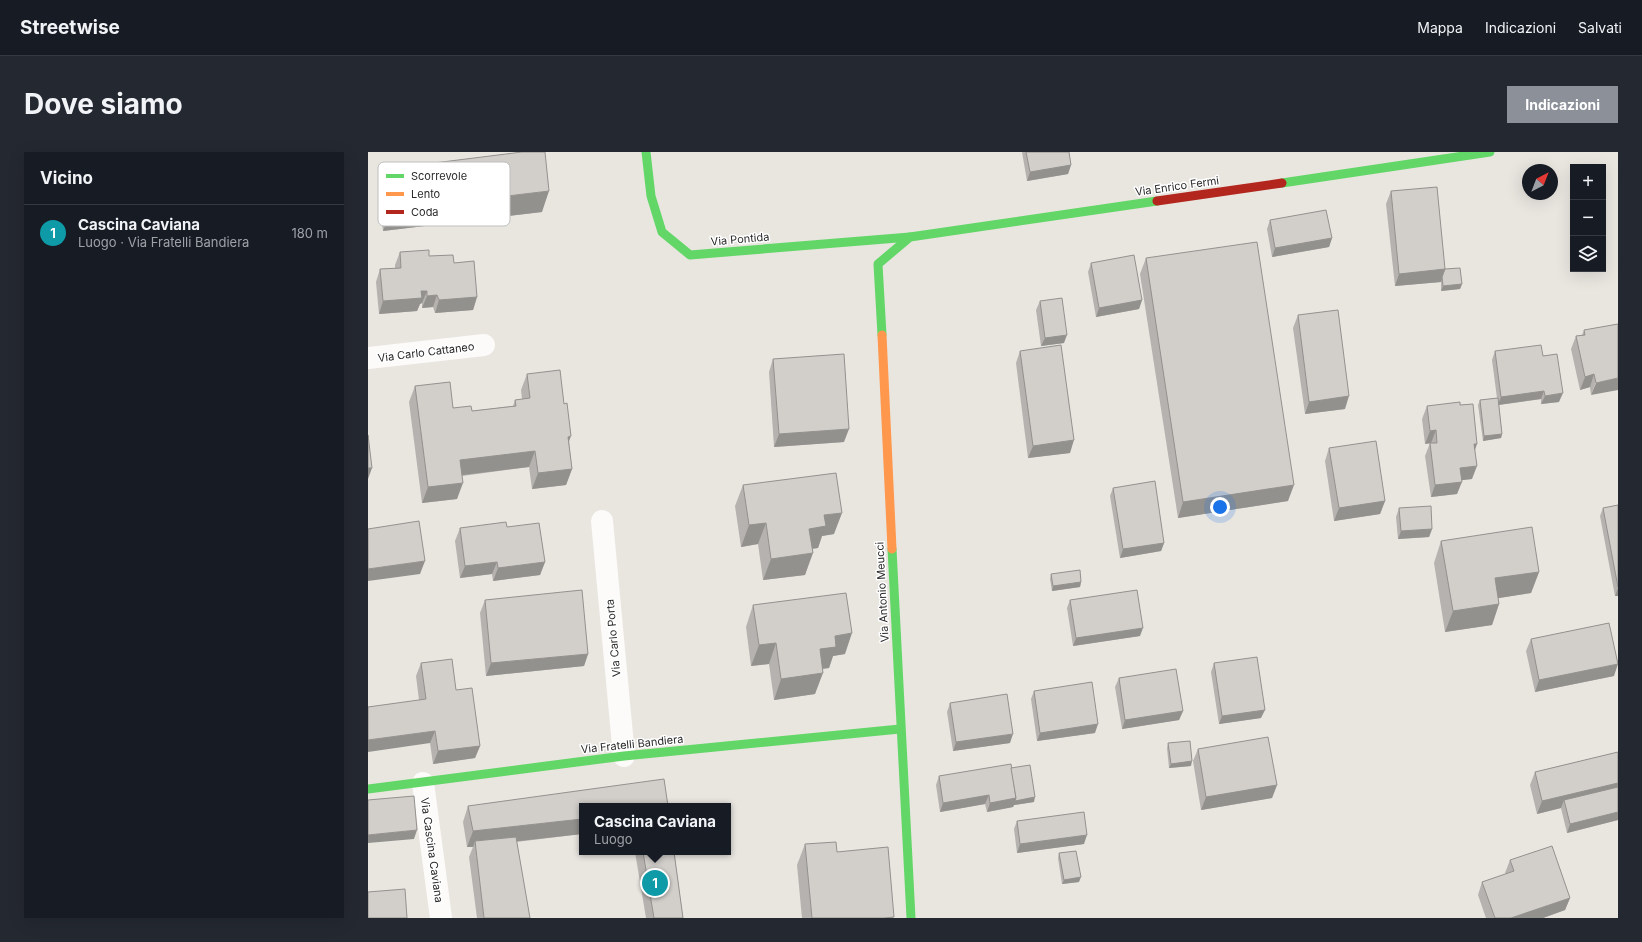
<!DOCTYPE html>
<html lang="it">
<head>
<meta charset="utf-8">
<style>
	body { margin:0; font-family:Inter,sans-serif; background:#242831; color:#f1f3f6 }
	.controls { position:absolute; right:12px; top:12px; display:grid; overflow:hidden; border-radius:0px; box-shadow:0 4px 16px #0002 }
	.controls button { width:36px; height:36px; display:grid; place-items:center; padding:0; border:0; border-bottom:1px solid #363941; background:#171b24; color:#f1f3f6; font:20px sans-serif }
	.compass { position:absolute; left:1154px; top:12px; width:36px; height:36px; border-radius:50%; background:#171b24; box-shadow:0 4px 16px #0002; rotate:42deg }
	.you { position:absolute; left:852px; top:355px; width:14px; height:14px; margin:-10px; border:3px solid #fff; border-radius:50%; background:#1a73e8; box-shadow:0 0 0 6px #1a73e833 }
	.badge { display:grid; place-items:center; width:26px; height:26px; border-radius:50%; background:#8c9099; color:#fff; font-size:13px; font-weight:700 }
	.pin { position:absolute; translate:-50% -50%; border:2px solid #fff; box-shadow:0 1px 4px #0006 }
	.popup { position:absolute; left:211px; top:651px; width:152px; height:52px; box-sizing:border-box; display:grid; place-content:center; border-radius:0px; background:#171b24; filter:drop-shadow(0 1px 3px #0005); font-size:13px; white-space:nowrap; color:#9ea1a6 }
	.popup b { font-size:15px; color:#f1f3f6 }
	.popup::after { content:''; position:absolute; left:50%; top:100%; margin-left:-8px; border:8px solid transparent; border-top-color:#171b24 }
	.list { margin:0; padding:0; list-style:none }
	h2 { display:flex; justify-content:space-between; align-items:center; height:52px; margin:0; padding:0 16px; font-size:17px }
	h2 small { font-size:13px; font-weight:400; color:#9ea1a6 }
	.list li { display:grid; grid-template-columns:26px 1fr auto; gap:12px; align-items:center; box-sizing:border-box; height:56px; padding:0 16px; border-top:1px solid #363941 }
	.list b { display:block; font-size:15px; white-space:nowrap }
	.list p { margin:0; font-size:13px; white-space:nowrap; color:#9ea1a6 }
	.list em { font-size:13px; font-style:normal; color:#9ea1a6 }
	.icon { flex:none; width:22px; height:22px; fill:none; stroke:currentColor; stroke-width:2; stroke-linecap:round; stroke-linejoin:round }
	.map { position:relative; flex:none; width:1250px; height:766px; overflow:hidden; border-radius:0px }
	header { display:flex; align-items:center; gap:24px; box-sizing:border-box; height:56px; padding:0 20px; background:#171b24; border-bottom:1px solid #363941 }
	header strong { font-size:19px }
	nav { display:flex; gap:22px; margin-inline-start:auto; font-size:14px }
	.intro { display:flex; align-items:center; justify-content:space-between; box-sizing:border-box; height:96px; padding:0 24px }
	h1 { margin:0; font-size:28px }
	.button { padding:10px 18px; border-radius:0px; background:#8c9099; color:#fff; font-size:14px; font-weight:700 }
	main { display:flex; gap:24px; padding:0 24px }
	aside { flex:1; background:#171b24; border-radius:0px; box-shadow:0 4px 16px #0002 }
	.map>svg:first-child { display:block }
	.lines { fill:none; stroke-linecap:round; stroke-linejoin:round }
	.street { stroke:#fcfbfa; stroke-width:22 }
	.fast { stroke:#63d668; stroke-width:9 }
	.slow { stroke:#ff974d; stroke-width:9 }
	.jam { stroke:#b3261e; stroke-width:9 }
	.wall { fill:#b5b2af }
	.shaded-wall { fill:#93918e }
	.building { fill:#d2cfcb; stroke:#93918e }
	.labels { text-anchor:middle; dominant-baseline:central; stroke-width:3; stroke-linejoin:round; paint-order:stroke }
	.street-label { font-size:11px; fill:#2a2a2a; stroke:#fff }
	.key { fill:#fff; stroke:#bfbfbf; stroke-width:1 }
	.key-label { font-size:11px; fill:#2a2a2a }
</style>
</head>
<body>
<header>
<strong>Streetwise</strong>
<nav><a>Mappa</a><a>Indicazioni</a><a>Salvati</a></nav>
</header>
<div class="intro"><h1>Dove siamo</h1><a class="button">Indicazioni</a></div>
<main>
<aside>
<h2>Vicino<small></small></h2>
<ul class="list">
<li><span class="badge" style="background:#0f9aa8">1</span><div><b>Cascina Caviana</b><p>Luogo · Via Fratelli Bandiera</p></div><em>180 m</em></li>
</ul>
</aside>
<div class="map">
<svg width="1250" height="766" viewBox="0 0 1250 766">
	<rect width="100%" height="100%" fill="#e9e6e0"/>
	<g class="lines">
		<g class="street">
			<polyline points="0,206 116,193"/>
			<polyline points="234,369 256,604"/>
			<polyline points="55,631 73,766"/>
		</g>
		<g class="fast">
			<polyline points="278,0 283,44 294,80 322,103 542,85"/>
			<polyline points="914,31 1122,0"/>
			<polyline points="514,183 510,112 542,85 789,49"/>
			<polyline points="524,397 543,766"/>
			<polyline points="0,637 256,604 532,577"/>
		</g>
		<polyline class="slow" points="514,183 524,397"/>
		<polyline class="jam" points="789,49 914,31"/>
	</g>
	<g class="wall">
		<polygon points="654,0 701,0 703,13 700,22 659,29"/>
		<polygon points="18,17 174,60 15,79 10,38"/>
		<polygon points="1023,39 1077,117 1094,132 1092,137 1073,139 1073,130 1027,134 1018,52"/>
		<polygon points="902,68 964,86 961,95 904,105 899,77"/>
		<polygon points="32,100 61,104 86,111 109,145 105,158 67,161 65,155 54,156 54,151 52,152 49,159 11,162 8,130 12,117 27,116 27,113"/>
		<polygon points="778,106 920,349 810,366 772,122"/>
		<polygon points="723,111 774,148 771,157 728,165 720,120"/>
		<polygon points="672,149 696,191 673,194 668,158"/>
		<polygon points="930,163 977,257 937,262 925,176"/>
		<polygon points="1250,172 1223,243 1222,235 1212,238 1203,197 1208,184 1214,183 1216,178"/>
		<polygon points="652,199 702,301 660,306 648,211"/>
		<polygon points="1127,199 1175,204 1191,250 1173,252 1173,247 1131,253 1134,282 1133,286 1115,289 1110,253 1112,248 1129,246 1124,208"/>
		<polygon points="405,207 476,290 406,295 401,220"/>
		<polygon points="159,222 201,290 204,317 198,333 164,337 161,315 94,324 89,347 54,351 41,250 47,234 85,256 104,259 145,254 147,248 154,247 153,238"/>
		<polygon points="1092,253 1107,299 1104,327 1093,328 1089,342 1063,345 1057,304 1062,291 1063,291 1057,292 1054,267 1059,254"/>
		<polygon points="961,296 1017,349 1012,362 966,369 957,309"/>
		<polygon points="375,333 466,382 454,384 450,396 444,397 437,423 395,428 390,392 373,395 367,354"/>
		<polygon points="745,336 796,391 793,399 752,406 742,344"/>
		<polygon points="1250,353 1250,444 1247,444 1232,364 1235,356"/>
		<polygon points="1031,356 1064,377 1061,385 1030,387 1028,365"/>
		<polygon points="139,375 177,410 172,423 125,429 124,422 92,426 87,389 92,376"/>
		<polygon points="1073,389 1171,420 1163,441 1130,446 1131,452 1124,473 1077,480 1066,411"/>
		<polygon points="683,422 713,430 712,435 684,439 682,427"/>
		<polygon points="117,448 220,502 216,514 118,524 112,461"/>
		<polygon points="702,448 772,484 705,494 699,456"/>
		<polygon points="385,453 477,502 465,504 461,516 454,517 447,542 406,548 401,512 383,514 378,475"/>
		<polygon points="1163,487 1246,524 1167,540 1158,499"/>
		<polygon points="53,511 88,538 112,594 107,606 65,612 62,591 51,548 48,524"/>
		<polygon points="846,511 893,566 851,572 843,520"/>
		<polygon points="751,526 815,559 811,568 754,577 747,535"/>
		<polygon points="666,539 727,581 669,589 663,547"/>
		<polygon points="582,551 642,591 585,599 579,560"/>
		<polygon points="800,591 823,614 801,616 799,596"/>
		<polygon points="830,597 909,633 904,646 833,658 825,609"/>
		<polygon points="1250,600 1250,668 1199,681 1193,656 1169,662 1162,633 1167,620"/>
		<polygon points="643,616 666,650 646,653 645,655 619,660 617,652 572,660 568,633 571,624"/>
		<polygon points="100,654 214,654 214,682 148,690 162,766 109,766 101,705 105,695 99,695 95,670"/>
		<polygon points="649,669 716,692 649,701 646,677"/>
		<polygon points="437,692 526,766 434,766 429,713"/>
		<polygon points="267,700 306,700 315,766 278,766"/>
		<polygon points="691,701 711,730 694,732 690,706"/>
		<polygon points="1142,708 1202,746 1197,758 1175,766 1118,766 1110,743 1114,730 1138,722 1137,721"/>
	</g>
	<g class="shaded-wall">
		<polygon points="703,13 700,22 659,29 662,20"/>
		<polygon points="181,39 174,60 15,79 23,58"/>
		<polygon points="964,86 961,95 904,105 907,96"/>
		<polygon points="1077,117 1073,130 1027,134 1031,122"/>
		<polygon points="1094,132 1092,137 1073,139 1075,134"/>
		<polygon points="53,139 59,139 54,151 52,152 49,159 11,162 15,149"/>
		<polygon points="69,143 65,155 54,156 59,144"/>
		<polygon points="109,145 105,158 67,161 71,148"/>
		<polygon points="774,148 771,157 728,165 731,156"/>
		<polygon points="699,183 696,191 673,194 677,186"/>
		<polygon points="1226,222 1222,235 1212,238 1217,225"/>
		<polygon points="1250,226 1250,238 1223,243 1228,231"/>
		<polygon points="1176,239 1173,247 1130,253 1133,245"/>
		<polygon points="1195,241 1191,250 1173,252 1177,244"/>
		<polygon points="981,244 977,257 937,262 941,250"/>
		<polygon points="481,277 476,290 406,295 411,282"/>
		<polygon points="1068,278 1063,291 1057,292 1062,279"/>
		<polygon points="1134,282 1133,286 1115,289 1116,284"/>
		<polygon points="203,284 197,300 200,285"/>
		<polygon points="706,288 702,301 660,306 665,294"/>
		<polygon points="1106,292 1109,292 1105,304"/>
		<polygon points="167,299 161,315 87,324 92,308"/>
		<polygon points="1109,314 1104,327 1087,329 1092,316"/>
		<polygon points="0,316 4,316 0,327"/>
		<polygon points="204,317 198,333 164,337 170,321"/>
		<polygon points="1094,330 1089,342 1063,345 1067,333"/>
		<polygon points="95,331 89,347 54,351 60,335"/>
		<polygon points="926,333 920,349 810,366 815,350"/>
		<polygon points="1017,349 1012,362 966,369 971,356"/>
		<polygon points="474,361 466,382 454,384 450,396 433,398 441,377 456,363"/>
		<polygon points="398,371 390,392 373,395 381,373"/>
		<polygon points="1064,377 1061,385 1030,387 1033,379"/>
		<polygon points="796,391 793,399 752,406 755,397"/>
		<polygon points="445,401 437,423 395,428 403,407"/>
		<polygon points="57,409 52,422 0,429 0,417"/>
		<polygon points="129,410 124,422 92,426 97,414"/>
		<polygon points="177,410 172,423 125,429 130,416"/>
		<polygon points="1171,420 1163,441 1119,448 1127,426"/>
		<polygon points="713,430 712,435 684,439 685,434"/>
		<polygon points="1250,436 1250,444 1247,444"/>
		<polygon points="1131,452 1124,473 1077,480 1085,459"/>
		<polygon points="775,476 772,484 705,494 708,486"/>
		<polygon points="484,481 477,502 465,504 461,516 444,518 452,497 467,484"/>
		<polygon points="408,491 401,512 383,514 391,493"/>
		<polygon points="220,502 216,514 118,524 123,511"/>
		<polygon points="1250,512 1246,524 1167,540 1171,528"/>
		<polygon points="455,521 447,542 406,548 413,527"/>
		<polygon points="897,558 893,566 851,572 854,564"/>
		<polygon points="815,559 811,568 754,577 757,568"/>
		<polygon points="730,572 727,581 669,589 672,581"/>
		<polygon points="67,579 62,591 0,600 0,588"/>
		<polygon points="645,582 642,591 585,599 588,590"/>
		<polygon points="112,594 107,606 65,612 70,599"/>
		<polygon points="824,609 823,614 801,616 803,612"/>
		<polygon points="1250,631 1250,643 1196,648 1193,656 1169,662 1174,649"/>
		<polygon points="909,633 904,646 833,658 838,645"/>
		<polygon points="621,643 617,652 572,660 575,651"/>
		<polygon points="667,645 666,650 646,653 645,655 619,660 622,651 648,646"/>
		<polygon points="1250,660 1250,668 1199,681 1202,672"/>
		<polygon points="214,667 214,682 107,694 107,689 105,695 99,695 105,679"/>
		<polygon points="49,678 46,687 0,691 0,683"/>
		<polygon points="719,683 716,692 649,701 652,692"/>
		<polygon points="713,725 711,730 694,732 696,728"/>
		<polygon points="1202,746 1197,758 1175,766 1143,766"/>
	</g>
	<g class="building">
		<polygon points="154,0 177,0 181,39 23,58 18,17"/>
		<polygon points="658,0 701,0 703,13 662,20"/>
		<polygon points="1069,35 1077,117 1031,122 1023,39"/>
		<polygon points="958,58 964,86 907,96 902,68"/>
		<polygon points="889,90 926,333 815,350 778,106"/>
		<polygon points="61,98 61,104 85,103 86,111 106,109 109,145 71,148 69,143 59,144 59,139 53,139 54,146 15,149 12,117 33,116 32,100"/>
		<polygon points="766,103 774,148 731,156 723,111"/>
		<polygon points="1092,116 1094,132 1075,134 1074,125 1077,117"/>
		<polygon points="694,146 699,183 677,186 672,149"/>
		<polygon points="970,158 981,244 941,250 930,163"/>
		<polygon points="1250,172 1250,226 1228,231 1226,222 1217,225 1208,184 1217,183 1216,178"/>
		<polygon points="693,193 706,288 665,294 652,199"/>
		<polygon points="1173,193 1175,204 1189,202 1195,241 1177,244 1176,239 1133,245 1127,199"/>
		<polygon points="476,202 481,277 411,282 405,207"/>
		<polygon points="192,218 196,252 199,251 203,284 200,285 204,317 170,321 167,299 92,308 95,331 60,335 47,234 82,230 85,256 103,254 104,259 148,254 147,248 162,246 159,222"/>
		<polygon points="1130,246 1134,282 1116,284 1112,248"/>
		<polygon points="1092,250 1092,253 1105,252 1109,292 1106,292 1109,314 1092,316 1094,330 1067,333 1062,291 1069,291 1068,278 1062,279 1059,254"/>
		<polygon points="0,283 4,316 0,316"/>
		<polygon points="1008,289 1017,349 971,356 961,296"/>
		<polygon points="468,321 474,361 456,363 458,374 441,377 445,401 403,407 398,371 381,373 375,333"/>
		<polygon points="787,329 796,391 755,397 745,336"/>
		<polygon points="1250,353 1250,435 1235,356"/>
		<polygon points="1063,354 1064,377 1033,379 1031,356"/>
		<polygon points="51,369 57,409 0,417 0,377"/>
		<polygon points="138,370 139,375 171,371 177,410 130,416 129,410 97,414 92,376"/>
		<polygon points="1164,375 1171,420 1127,426 1131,452 1085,459 1073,389"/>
		<polygon points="712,418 713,430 685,434 683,422"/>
		<polygon points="214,438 220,502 123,511 117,448"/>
		<polygon points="769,438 775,476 708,486 702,448"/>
		<polygon points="478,441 484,481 467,484 468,495 452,497 455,521 413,527 408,491 391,493 385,453"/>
		<polygon points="1241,471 1250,512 1171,528 1163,487"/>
		<polygon points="889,505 897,558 854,564 846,511"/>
		<polygon points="84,507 88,538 104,536 112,594 70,599 67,579 0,588 0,555 58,547 53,511"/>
		<polygon points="808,517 815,559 757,568 751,526"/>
		<polygon points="724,530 730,572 672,581 666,539"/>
		<polygon points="639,542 645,582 588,590 582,551"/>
		<polygon points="900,585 909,633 838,645 830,597"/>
		<polygon points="822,589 824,609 803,612 800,591"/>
		<polygon points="1250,600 1250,631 1174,649 1167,620"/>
		<polygon points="643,612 648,646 622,651 621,643 575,651 571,624"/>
		<polygon points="662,613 667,645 647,649 648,646 643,616"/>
		<polygon points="296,627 300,654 214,654 214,667 105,679 100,654"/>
		<polygon points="1250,635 1250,660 1202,672 1196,648"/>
		<polygon points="46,644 49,678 0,683 0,648"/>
		<polygon points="716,660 719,683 652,692 649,669"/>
		<polygon points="148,685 162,766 116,766 107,689"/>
		<polygon points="468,690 469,700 520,695 526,765 516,766 444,766 437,692"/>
		<polygon points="1184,694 1202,746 1143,766 1127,766 1114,730 1146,719 1142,708"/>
		<polygon points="708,699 713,725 696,728 691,701"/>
		<polygon points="275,700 306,700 315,766 286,766"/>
		<polygon points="37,737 39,766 0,766 0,740"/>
	</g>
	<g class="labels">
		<g class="street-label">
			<text transform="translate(809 34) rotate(-8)">Via Enrico Fermi</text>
			<text transform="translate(372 87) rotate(-5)">Via Pontida</text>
			<text transform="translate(58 200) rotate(-7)">Via Carlo Cattaneo</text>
			<text transform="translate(514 440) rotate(-93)">Via Antonio Meucci</text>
			<text transform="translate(245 486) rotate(-95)">Via Carlo Porta</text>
			<text transform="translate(264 592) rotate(-6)">Via Fratelli Bandiera</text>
			<text transform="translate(64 698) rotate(82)">Via Cascina Caviana</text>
		</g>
	</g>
	<rect x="10" y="10" width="132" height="64" rx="6" class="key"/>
	<rect x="18" y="22" width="18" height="4" fill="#63d668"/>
	<rect x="18" y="40" width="18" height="4" fill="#ff974d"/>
	<rect x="18" y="58" width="18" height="4" fill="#b3261e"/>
	<g class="key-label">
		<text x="43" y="28">Scorrevole</text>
		<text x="43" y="46">Lento</text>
		<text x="43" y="64">Coda</text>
	</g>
</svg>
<div class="controls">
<button>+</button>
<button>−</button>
<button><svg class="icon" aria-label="layers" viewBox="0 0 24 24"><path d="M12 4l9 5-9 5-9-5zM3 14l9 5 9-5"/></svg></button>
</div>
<svg class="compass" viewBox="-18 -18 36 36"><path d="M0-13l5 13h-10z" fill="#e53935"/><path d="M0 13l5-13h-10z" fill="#9ea1a6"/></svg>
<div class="you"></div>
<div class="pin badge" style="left:287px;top:731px;background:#0f9aa8">1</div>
<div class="popup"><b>Cascina Caviana</b>Luogo</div>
</div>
</main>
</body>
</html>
